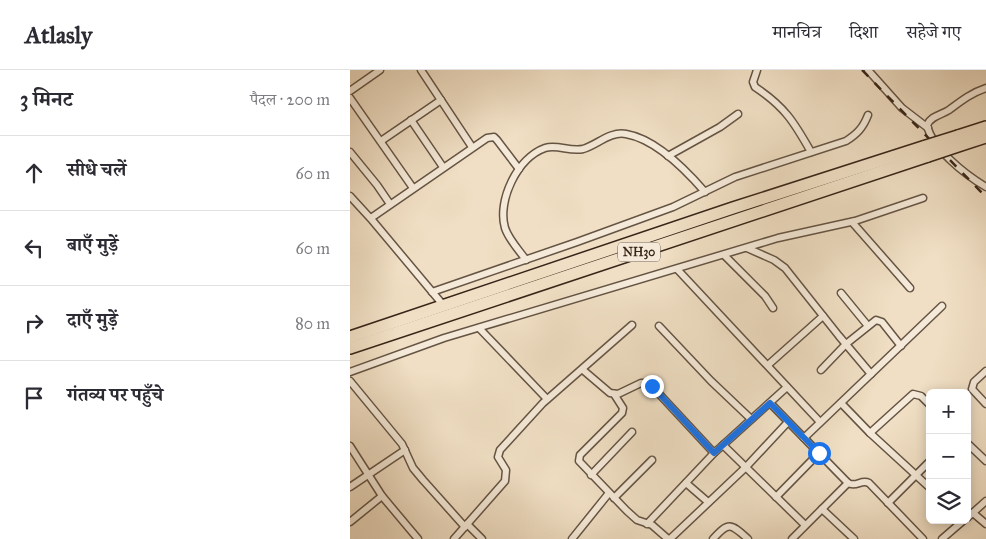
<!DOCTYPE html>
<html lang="hi">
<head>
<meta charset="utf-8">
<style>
	body { margin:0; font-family:"IM FELL Great Primer","Noto Serif Devanagari",serif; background:#f7f7f7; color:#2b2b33 }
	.controls { position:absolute; right:15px; bottom:15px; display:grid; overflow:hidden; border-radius:8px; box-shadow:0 2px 12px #0003 }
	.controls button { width:45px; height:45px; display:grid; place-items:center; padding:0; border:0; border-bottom:1px solid #e1e1e2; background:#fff; color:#2b2b33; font:25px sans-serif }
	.stop { position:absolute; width:15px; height:15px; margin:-11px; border:4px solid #1a73e8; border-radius:50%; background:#fff }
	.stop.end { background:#1a73e8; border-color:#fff; box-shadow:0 1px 5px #0008 }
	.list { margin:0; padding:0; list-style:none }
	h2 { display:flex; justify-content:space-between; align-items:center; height:65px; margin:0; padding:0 20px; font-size:21px }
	h2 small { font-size:16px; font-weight:400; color:#7c7c81 }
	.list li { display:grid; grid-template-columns:32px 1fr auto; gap:15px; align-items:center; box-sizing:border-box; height:75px; padding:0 20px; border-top:1px solid #e1e1e2 }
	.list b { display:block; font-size:19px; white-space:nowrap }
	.list em { font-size:16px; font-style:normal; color:#7c7c81 }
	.icon { flex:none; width:28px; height:28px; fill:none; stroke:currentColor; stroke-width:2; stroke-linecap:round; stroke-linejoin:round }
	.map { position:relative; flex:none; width:636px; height:469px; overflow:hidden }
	header { display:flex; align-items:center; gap:30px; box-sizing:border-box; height:70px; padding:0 25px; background:#fff; border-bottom:1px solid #e1e1e2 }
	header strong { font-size:24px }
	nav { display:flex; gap:28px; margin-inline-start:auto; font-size:18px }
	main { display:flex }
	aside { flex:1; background:#fff }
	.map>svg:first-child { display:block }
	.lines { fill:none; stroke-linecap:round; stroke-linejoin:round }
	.minor-casing { stroke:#655444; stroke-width:9 }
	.trunk-casing { stroke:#372519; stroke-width:14 }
	.minor { stroke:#f5ead9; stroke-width:6 }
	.trunk { stroke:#f0dfc4; stroke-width:11 }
	.rail { stroke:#372519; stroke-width:2.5; stroke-dasharray:9 9; stroke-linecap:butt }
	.trunk-bridge-casing { stroke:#372519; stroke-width:14; stroke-linecap:butt }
	.trunk-bridge { stroke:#f0dfc4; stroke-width:11 }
	.route { stroke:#1a73e8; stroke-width:6 }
	.labels { text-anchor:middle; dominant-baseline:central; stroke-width:4; stroke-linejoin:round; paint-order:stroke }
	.shield { fill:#f5ead9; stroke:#706053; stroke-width:1 }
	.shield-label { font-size:12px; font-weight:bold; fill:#372519 }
</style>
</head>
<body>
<header>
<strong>Atlasly</strong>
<nav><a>मानचित्र</a><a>दिशा</a><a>सहेजे गए</a></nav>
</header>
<main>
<aside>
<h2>3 मिनट<small>पैदल · 200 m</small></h2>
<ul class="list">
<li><svg class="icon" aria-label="ahead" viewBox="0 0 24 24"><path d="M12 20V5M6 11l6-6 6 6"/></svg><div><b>सीधे चलें</b></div><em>60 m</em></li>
<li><svg class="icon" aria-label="left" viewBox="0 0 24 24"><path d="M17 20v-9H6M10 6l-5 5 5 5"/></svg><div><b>बाएँ मुड़ें</b></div><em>60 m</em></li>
<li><svg class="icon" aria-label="right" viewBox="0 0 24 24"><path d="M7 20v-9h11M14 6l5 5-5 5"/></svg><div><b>दाएँ मुड़ें</b></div><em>80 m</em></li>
<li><svg class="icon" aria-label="arrive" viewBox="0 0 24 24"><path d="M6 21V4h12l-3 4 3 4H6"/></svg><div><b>गंतव्य पर पहुँचे</b></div></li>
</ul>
</aside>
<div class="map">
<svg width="636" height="469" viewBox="0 0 636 469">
	<rect width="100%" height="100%" fill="#f0dfc4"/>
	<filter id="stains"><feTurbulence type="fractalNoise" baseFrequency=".004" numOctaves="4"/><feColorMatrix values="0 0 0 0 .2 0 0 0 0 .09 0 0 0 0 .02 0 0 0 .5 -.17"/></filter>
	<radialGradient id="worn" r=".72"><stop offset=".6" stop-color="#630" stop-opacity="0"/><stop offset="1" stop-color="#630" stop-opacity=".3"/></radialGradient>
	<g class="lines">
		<defs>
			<g id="minor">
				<polyline points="71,0 122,77"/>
				<path d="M407 0 403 12 405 17C435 37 444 52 461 82"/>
				<polyline points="518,0 552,38 578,58"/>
				<path d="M636 18C621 23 611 31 599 40 591 45 581 46 577 55 582 79 616 105 636 117"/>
				<polyline points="0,21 30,0"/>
				<polyline points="0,28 63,118"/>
				<polyline points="61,50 93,97"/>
				<polyline points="31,71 91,30"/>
				<polyline points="0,82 27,115 40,134"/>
				<polyline points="318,86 370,57 388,44"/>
				<polyline points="0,126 22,150 94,236"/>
				<polyline points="21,148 137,68 144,67 147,70 169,99"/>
				<polyline points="502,152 560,218"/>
				<polyline points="397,178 424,190 435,198 489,266 521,304"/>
				<polyline points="374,185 415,226 423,238"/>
				<path d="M176 190C169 180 159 170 155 158 147 131 167 88 195 78 207 74 220 82 233 79 247 75 260 61 276 64 305 69 336 100 355 122"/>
				<polyline points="327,199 470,352"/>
				<path d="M82 222 227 172 323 137 385 107 496 71C507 64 513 58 518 45"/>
				<polyline points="491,223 518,256"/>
				<polyline points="309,256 361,311 401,349"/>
				<polyline points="129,258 197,329"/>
				<polyline points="418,295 473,246"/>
				<polyline points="233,300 260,323 268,324 291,313 299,313 364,383 373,375 455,455"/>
				<polyline points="471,300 496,274 526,250 532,252 551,276"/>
				<polyline points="636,301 624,312 622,319 636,334"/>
				<polyline points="0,302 94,268 428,168 505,151 573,128"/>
				<polyline points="0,311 52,374 63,398 73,410 115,457"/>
				<polyline points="264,324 273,338 272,343 230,385 229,391 277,441 287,450 302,455 318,469"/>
				<path d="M420 333 498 413C506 418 511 409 519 413L573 469"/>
				<polyline points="491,333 520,363 580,418"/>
				<polyline points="520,363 563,324 571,326 580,335"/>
				<polyline points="454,368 592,236"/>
				<polyline points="617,373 636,391"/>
				<polyline points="373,375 437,317"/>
				<polyline points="0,376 32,426 68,469"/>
				<polyline points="241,405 282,362"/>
				<polyline points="336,413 358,432"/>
				<polyline points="0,417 55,380"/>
				<polyline points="426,427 469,383"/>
				<polyline points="264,428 302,390"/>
				<polyline points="538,433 580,391"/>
				<polyline points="472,439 498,413"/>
				<polyline points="623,443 636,454"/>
				<polyline points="617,448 636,431"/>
				<polyline points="0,452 32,426"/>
				<polyline points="117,454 132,469"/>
				<polyline points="297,454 364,383"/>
				<polyline points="104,469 155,411 156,400 148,387 150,380 193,333 282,255"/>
				<polyline points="222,469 259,423"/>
				<polyline points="320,469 396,397 438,352"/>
				<path d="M363 469C379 451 381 454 398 469"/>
				<polyline points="442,469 472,439 504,469"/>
				<polyline points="592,469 614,450"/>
			</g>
			<g id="trunk">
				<polyline points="608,66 636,57"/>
				<polyline points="611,75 636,67"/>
				<polyline points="0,267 383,138 576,76"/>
				<polyline points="0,278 578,86"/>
			</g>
		</defs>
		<use href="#minor" class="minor-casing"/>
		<use href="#trunk" class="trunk-casing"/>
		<use href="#minor" class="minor"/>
		<use href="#trunk" class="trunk"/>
		<polyline class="rail" points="512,0 636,127"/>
		<defs>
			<g id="trunk-bridge">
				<polyline points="576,76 608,66"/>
				<polyline points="578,86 611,75"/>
			</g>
		</defs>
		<use href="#trunk-bridge" class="trunk-bridge-casing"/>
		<use href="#trunk-bridge" class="trunk-bridge"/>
	</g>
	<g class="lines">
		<polyline class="route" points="302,316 364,383 420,333 469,383"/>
	</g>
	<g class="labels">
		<rect class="shield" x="268" y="172.5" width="42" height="19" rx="4"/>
		<g class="shield-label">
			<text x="289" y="182">NH30</text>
		</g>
	</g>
	<rect width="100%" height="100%" filter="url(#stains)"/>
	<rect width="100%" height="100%" fill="url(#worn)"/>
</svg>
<div class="controls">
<button>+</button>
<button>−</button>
<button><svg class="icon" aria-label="layers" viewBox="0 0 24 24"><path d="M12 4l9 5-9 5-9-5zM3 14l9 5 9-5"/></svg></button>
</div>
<div class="stop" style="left:469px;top:383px"></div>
<div class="stop end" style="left:302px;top:316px"></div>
</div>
</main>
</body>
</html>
